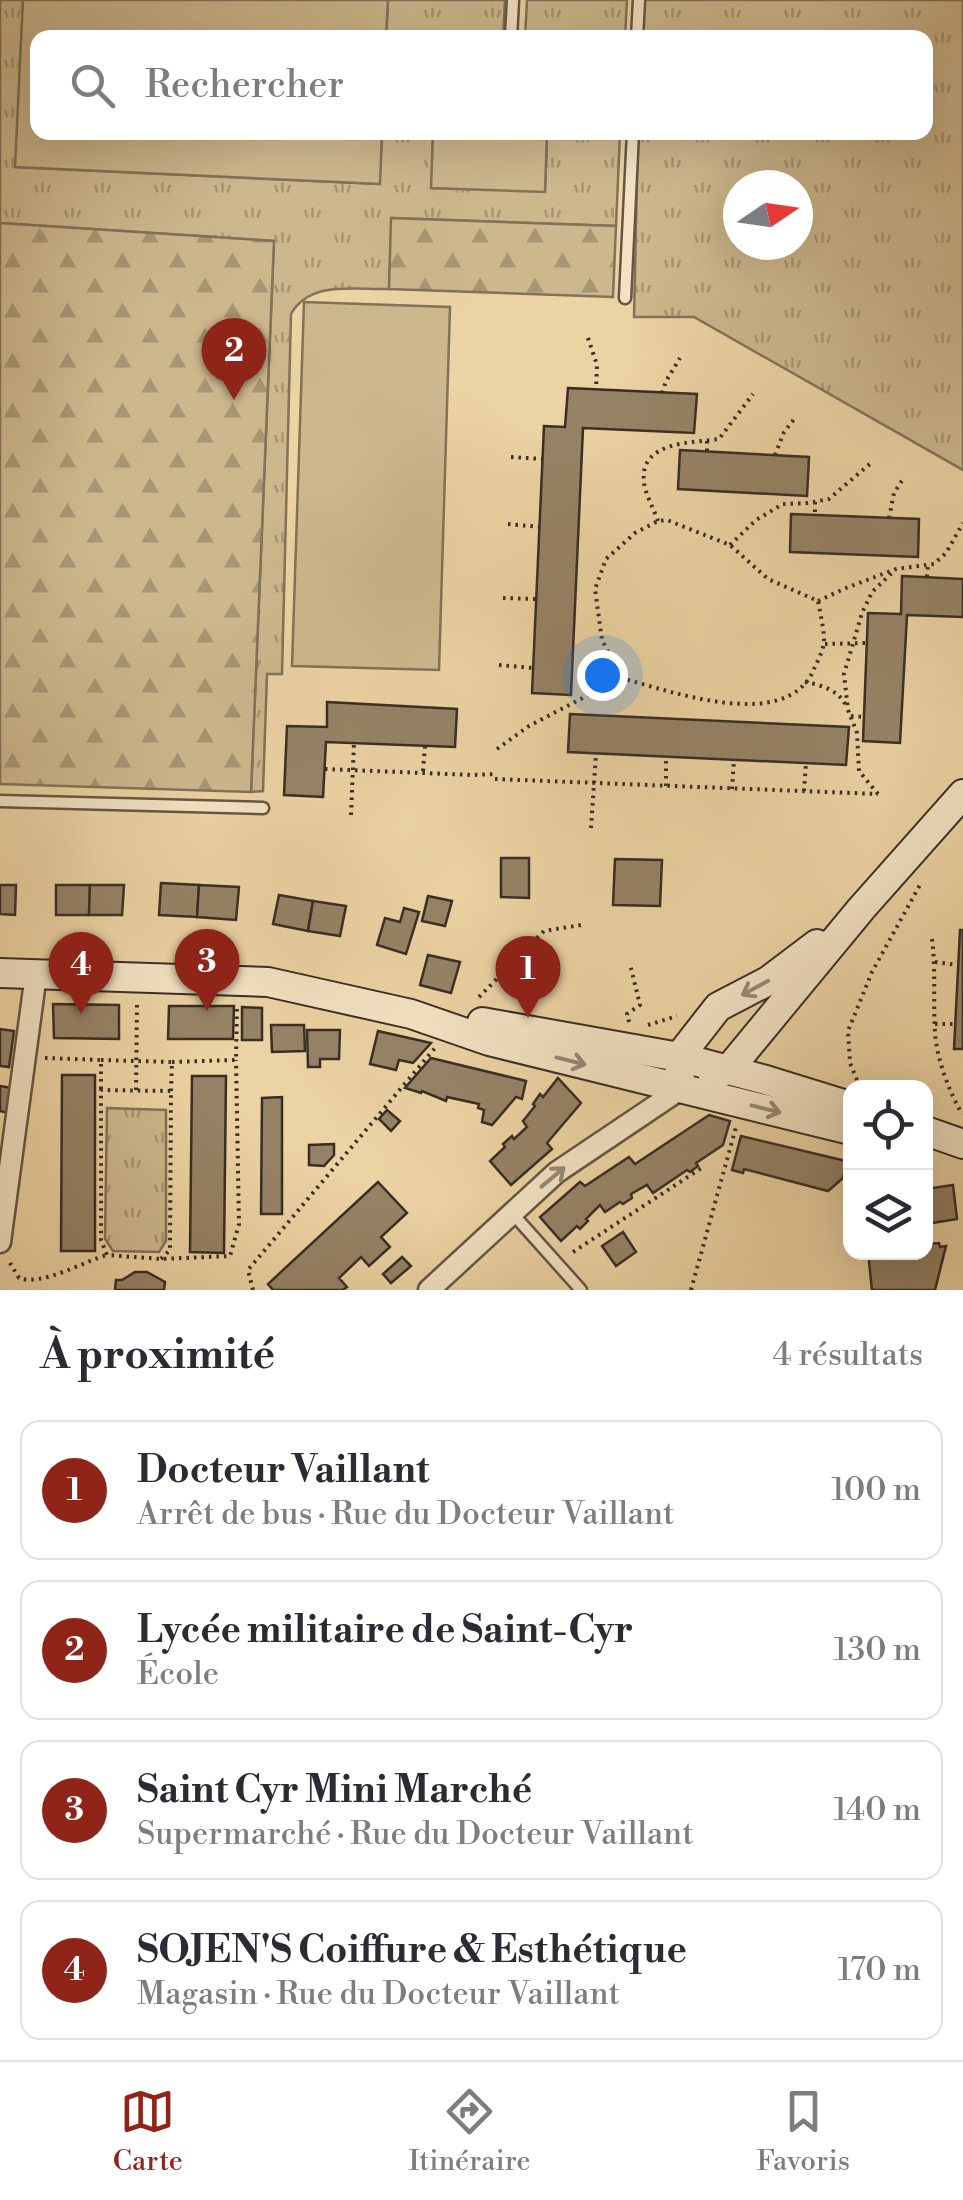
<!DOCTYPE html>
<html lang="fr">
<head>
<meta charset="utf-8">
<style>
	body { margin:0; font-family:"Libre Bodoni",serif; background:#f7f7f7; color:#2b2b33 }
	.controls { position:absolute; right:30px; bottom:30px; display:grid; overflow:hidden; border-radius:20px; box-shadow:0 10px 40px #0002 }
	.controls button { width:90px; height:90px; display:grid; place-items:center; padding:0; border:0; border-bottom:2px solid #e1e1e2; background:#fff; color:#2b2b33; font:50px sans-serif }
	.compass { position:absolute; left:723px; top:170px; width:90px; height:90px; border-radius:50%; background:#fff; box-shadow:0 10px 40px #0002; rotate:77deg }
	.you { position:absolute; left:602px; top:675px; width:35px; height:35px; margin:-25px; border:8px solid #fff; border-radius:50%; background:#1a73e8; box-shadow:0 0 0 15px #1a73e833 }
	.badge { display:grid; place-items:center; width:65px; height:65px; border-radius:50%; background:#8f2418; color:#fff; font-size:32px; font-weight:700 }
	.pin { position:absolute; translate:-50% -82px; filter:drop-shadow(0 2px 5px #0008) }
	.pin::after { content:''; position:absolute; top:52px; width:35px; height:30px; background:inherit; clip-path:polygon(0 0,100% 0,50% 100%) }
	.list { margin:0; padding:0; list-style:none }
	h2 { display:flex; justify-content:space-between; align-items:center; height:130px; margin:0; padding:0 40px; font-size:42px }
	h2 small { font-size:32px; font-weight:400; color:#7c7c81 }
	.list li { display:grid; grid-template-columns:65px 1fr auto; gap:30px; align-items:center; box-sizing:border-box; height:140px; margin:0 20px 20px; padding:0 20px; border:2px solid #e1e1e2; border-radius:20px }
	.list b { display:block; font-size:38px; white-space:nowrap }
	.list p { margin:0; font-size:32px; white-space:nowrap; color:#7c7c81 }
	.list em { font-size:32px; font-style:normal; color:#7c7c81 }
	.icon { flex:none; width:55px; height:55px; fill:none; stroke:currentColor; stroke-width:2; stroke-linecap:round; stroke-linejoin:round }
	.map { position:relative; flex:none; width:963px; height:1290px; overflow:hidden }
	.search { position:absolute; background:#fff; box-shadow:0 10px 40px #0002; left:30px; right:30px; top:30px; height:110px; display:flex; align-items:center; gap:25px; box-sizing:border-box; padding:0 35px; border-radius:20px; color:#7c7c81; font-size:38px }
	.sheet { height:770px; background:#fff }
	nav { display:flex; justify-content:space-around; align-items:center; box-sizing:border-box; height:140px; border-top:2px solid #e1e1e2; background:#fff; font-size:28px; color:#7c7c81 }
	nav a { display:grid; justify-items:center; gap:5px }
	nav .on { color:#8f2418 }
	.map>svg:first-child { display:block }
	.grass { fill:url(#grass-tufts); stroke:#827258; stroke-width:2.5; fill-rule:evenodd }
	.forest { fill:url(#forest-firs); stroke:#827258; stroke-width:2.5 }
	.pitch { fill:#cdb78d; stroke:#827258; stroke-width:2.5 }
	.building { fill:#968366; stroke:#382d24; stroke-width:2.5 }
	.lines { fill:none; stroke-linecap:round; stroke-linejoin:round }
	.lane-casing { stroke:#655644; stroke-width:15 }
	.street-casing { stroke:#655644; stroke-width:25 }
	.secondary-casing { stroke:#382d24; stroke-width:32 }
	.path { stroke:#382d24; stroke-width:4; stroke-dasharray:2.5 5; stroke-linecap:butt }
	.lane { stroke:#f3e2c3; stroke-width:10 }
	.street { stroke:#f3e2c3; stroke-width:20 }
	.secondary { stroke:#f3e2c3; stroke-width:28 }
	.oneway { stroke:#968874 }
</style>
</head>
<body>
<div class="map">
<svg width="963" height="1290" viewBox="0 0 963 1290">
	<defs>
		<pattern id="grass-tufts" width="24" height="20" patternUnits="userSpaceOnUse" patternTransform="scale(2.5)"><rect width="24" height="20" fill="#cdb78d"/><path d="M3 7l-1-3M5 7V3M7 7l1-3M15 17l-1-3M17 17v-4M19 17l1-3" fill="none" stroke="#a79573"/></pattern>
		<pattern id="forest-firs" width="22" height="20" patternUnits="userSpaceOnUse" patternTransform="scale(2.5)"><rect width="22" height="20" fill="#cdb78d"/><path d="M5 1l3.5 6h-7zM16 11l3.5 6h-7z" fill="#a79573"/></pattern>
	</defs>
	<rect width="100%" height="100%" fill="#ecd3a3"/>
	<filter id="stains"><feTurbulence type="fractalNoise" baseFrequency=".002" numOctaves="4"/><feColorMatrix values="0 0 0 0 .2 0 0 0 0 .09 0 0 0 0 .02 0 0 0 .5 -.17"/></filter>
	<radialGradient id="worn" r=".72"><stop offset=".6" stop-color="#630" stop-opacity="0"/><stop offset="1" stop-color="#630" stop-opacity=".3"/></radialGradient>
	<g class="grass">
		<path d="M0 0H23L16 167 379 184 382 133 433 132 432 188 545 191 547 133H620L616 226 392 218 389 289C355 290 310 280 291 314L282 674H267L263 791 251 792 274 241 0 223Z"/>
		<polygon points="388,0 505,0 503,37 386,37"/>
		<polygon points="527,0 627,0 625,37 525,37"/>
		<path d="M644 0H963V470L694 317H634L638 133 926 132V38L643 37ZM738 185H798V245H738Z"/>
		<polygon points="107,1108 166,1110 166,1241 159,1252 113,1251 105,1239"/>
	</g>
	<g class="forest">
		<polygon points="391,218 616,226 613,297 389,289"/>
		<polygon points="0,223 274,241 251,792 0,784"/>
	</g>
	<g class="pitch">
		<polygon points="23,0 388,0 386,37 38,38 38,132 382,133 380,184 15,167"/>
		<polygon points="433,133 547,133 545,192 431,188"/>
		<polygon points="304,302 450,307 439,670 292,666"/>
	</g>
	<g class="building">
		<polygon points="568,388 697,394 694,433 583,428 571,695 532,693 544,426 565,427"/>
		<polygon points="680,450 809,457 807,496 678,489"/>
		<polygon points="791,514 919,519 918,557 790,552"/>
		<polygon points="902,576 963,579 963,617 907,615 900,743 863,741 868,613 901,614"/>
		<polygon points="327,702 457,709 455,747 326,742 323,797 284,795 287,726 327,727"/>
		<polygon points="570,714 849,727 846,765 568,752"/>
		<polygon points="501,858 529,858 529,898 501,897"/>
		<polygon points="615,859 662,860 660,906 613,905"/>
		<polygon points="161,883 199,885 197,917 159,915"/>
		<polygon points="0,885 16,885 15,915 0,914"/>
		<polygon points="56,885 90,885 89,915 56,915"/>
		<polygon points="90,885 124,885 122,915 89,915"/>
		<polygon points="199,885 239,887 236,920 197,917"/>
		<polygon points="279,895 313,901 308,931 273,924"/>
		<polygon points="428,896 452,901 445,926 422,921"/>
		<polygon points="313,901 346,906 340,936 308,931"/>
		<polygon points="404,908 419,912 406,954 377,945 385,918 400,922"/>
		<polygon points="960,930 963,930 963,1049 954,1049"/>
		<polygon points="428,955 460,962 451,993 420,985"/>
		<polygon points="53,1004 119,1005 119,1039 54,1038"/>
		<polygon points="169,1006 234,1006 233,1039 168,1039"/>
		<polygon points="242,1007 262,1008 262,1040 242,1040"/>
		<polygon points="271,1025 304,1025 305,1051 272,1052"/>
		<polygon points="0,1029 14,1031 9,1067 0,1066"/>
		<polygon points="307,1030 340,1030 339,1059 320,1059 320,1067 308,1067"/>
		<polygon points="378,1031 400,1036 431,1043 413,1063 399,1060 396,1070 370,1064"/>
		<polygon points="431,1058 526,1081 522,1099 516,1097 492,1125 482,1122 484,1110 478,1108 479,1104 447,1097 446,1101 422,1091 421,1093 405,1088"/>
		<polygon points="62,1075 95,1075 95,1251 61,1251"/>
		<polygon points="192,1076 226,1076 224,1253 190,1252"/>
		<polygon points="558,1078 581,1103 547,1143 552,1149 511,1185 490,1161 505,1147 503,1144 512,1136 514,1139 527,1127 523,1121 535,1106 533,1104 540,1094 543,1097"/>
		<polygon points="0,1086 12,1088 8,1113 0,1111"/>
		<polygon points="282,1097 282,1214 261,1214 262,1098"/>
		<polygon points="387,1110 400,1121 391,1131 379,1119"/>
		<polygon points="709,1115 730,1121 723,1145 696,1163 698,1166 690,1172 687,1170 653,1193 647,1185 631,1194 632,1198 623,1204 620,1202 605,1212 600,1205 586,1219 588,1221 580,1229 577,1226 561,1241 540,1217 580,1182 585,1186 629,1157 635,1164"/>
		<polygon points="741,1136 846,1161 843,1178 828,1191 744,1169 743,1173 732,1170"/>
		<polygon points="334,1144 334,1155 324,1166 309,1165 309,1145"/>
		<polygon points="378,1182 407,1213 381,1237 390,1247 369,1266 361,1257 339,1278 347,1287 343,1290 273,1290 268,1284"/>
		<polygon points="953,1185 957,1219 926,1224 926,1189"/>
		<polygon points="623,1232 636,1252 616,1266 602,1246"/>
		<polygon points="939,1243 940,1247 946,1246 935,1290 872,1290 868,1252 926,1252 926,1244"/>
		<polygon points="402,1257 411,1266 391,1283 383,1274"/>
		<polygon points="135,1272 147,1272 165,1282 164,1290 115,1290 116,1280 122,1280"/>
	</g>
	<g class="lines">
		<defs>
			<g id="lane">
				<polyline points="511,38 513,0"/>
				<polyline points="637,38 639,0"/>
				<polyline points="625,298 633,132"/>
				<polyline points="0,801 263,808"/>
				<polyline points="513,1214 581,1290"/>
			</g>
			<g id="street">
				<polyline points="0,1242 36,974"/>
				<polyline points="429,1290 557,1172 682,1088"/>
			</g>
			<g id="secondary">
				<polyline points="0,973 268,982 411,1014 489,1041 850,1130"/>
				<polyline points="482,1022 679,1057 766,1080 850,1106"/>
				<polyline points="680,1073 679,1057 718,1007 768,981 817,944"/>
				<polyline points="713,1076 729,1069 861,909 963,794"/>
				<polyline points="926,1131 963,1144"/>
			</g>
		</defs>
		<use href="#lane" class="lane-casing"/>
		<use href="#street" class="street-casing"/>
		<use href="#secondary" class="secondary-casing"/>
		<g class="path">
			<polyline points="588,338 597,365 596,389"/>
			<polyline points="662,393 666,381 680,358"/>
			<polyline points="707,451 707,441"/>
			<polyline points="775,455 784,432 795,418"/>
			<polyline points="511,457 543,459"/>
			<polyline points="815,502 815,515"/>
			<polyline points="889,518 894,493 903,479"/>
			<path d="M658 521C654 509 645 494 644 482 639 441 692 443 719 439L753 394"/>
			<polyline points="508,524 540,527"/>
			<polyline points="730,545 756,520 783,504 808,503 829,499 872,462"/>
			<polyline points="927,577 928,565"/>
			<polyline points="503,598 536,599"/>
			<polyline points="818,601 846,588 896,569 934,564 946,553 963,523"/>
			<polyline points="825,644 867,643"/>
			<polyline points="499,665 533,668"/>
			<path d="M805 682C821 685 839 690 846 706"/>
			<polyline points="851,716 864,717"/>
			<path d="M497 749 529 726 621 678C670 691 787 734 814 669 818 660 824 649 824 640 824 627 820 614 818 601L768 579 730 545 667 520 658 521 635 533 606 559 595 589 602 640 621 678"/>
			<polyline points="325,769 472,775 496,774"/>
			<polyline points="423,771 425,746"/>
			<polyline points="495,779 878,794"/>
			<polyline points="666,786 666,757"/>
			<polyline points="732,789 734,760"/>
			<polyline points="804,791 806,763"/>
			<polyline points="878,794 859,771 857,733 848,710 844,674 862,613 872,592 896,569"/>
			<polyline points="351,815 354,743"/>
			<polyline points="591,828 596,754"/>
			<path d="M932 939C936 971 933 1002 935 1033 937 1060 949 1091 962 1114"/>
			<polyline points="935,962 958,965"/>
			<polyline points="479,997 544,931 581,925"/>
			<polyline points="629,1022 627,1014 640,1005 630,964"/>
			<polyline points="935,1024 955,1024"/>
			<polyline points="648,1025 677,1016"/>
			<polyline points="45,1058 101,1060 101,1090"/>
			<polyline points="101,1060 172,1062 171,1091"/>
			<polyline points="172,1062 236,1060 237,1006"/>
			<polyline points="857,1080 850,1063 848,1031 872,972 921,883"/>
			<polyline points="136,1090 137,1005"/>
			<polyline points="573,1252 703,1167"/>
			<polyline points="161,1259 170,1250 171,1091 101,1090 101,1240 107,1255 161,1259 230,1256 239,1224 236,1060"/>
			<path d="M10 1263 19 1278C43 1286 82 1262 107 1255"/>
			<polyline points="253,1290 248,1270 435,1048"/>
			<polyline points="691,1290 736,1127"/>
		</g>
		<use href="#lane" class="lane"/>
		<use href="#street" class="street"/>
		<use href="#secondary" class="secondary"/>
	</g>
	<defs><path id="oneway-shaft" d="M-6 0H5M1.5-3L5.5 0L1.5 3" fill="none" stroke-width="1.6" stroke-linecap="round" stroke-linejoin="round" transform="scale(2.5)"/></defs>
	<g class="oneway">
		<use href="#oneway-shaft" transform="translate(755 988) rotate(151)"/>
		<use href="#oneway-shaft" transform="translate(571 1061) rotate(14)"/>
		<use href="#oneway-shaft" transform="translate(766 1109) rotate(14)"/>
		<use href="#oneway-shaft" transform="translate(553 1177) rotate(-40)"/>
	</g>
	<rect width="100%" height="100%" filter="url(#stains)"/>
	<rect width="100%" height="100%" fill="url(#worn)"/>
</svg>
<div class="controls">
<button><svg class="icon" aria-label="locate" viewBox="0 0 24 24"><circle cx="12" cy="12" r="6"/><path d="M12 2v4M12 18v4M2 12h4M18 12h4"/></svg></button>
<button><svg class="icon" aria-label="layers" viewBox="0 0 24 24"><path d="M12 4l9 5-9 5-9-5zM3 14l9 5 9-5"/></svg></button>
</div>
<svg class="compass" viewBox="-18 -18 36 36"><path d="M0-13l5 13h-10z" fill="#e53935"/><path d="M0 13l5-13h-10z" fill="#7c7c81"/></svg>
<div class="you"></div>
<div class="pin badge" style="left:528px;top:1018px">1</div>
<div class="pin badge" style="left:234px;top:400px">2</div>
<div class="pin badge" style="left:207px;top:1011px">3</div>
<div class="pin badge" style="left:81px;top:1014px">4</div>
<div class="search"><svg class="icon" aria-label="search" viewBox="0 0 24 24"><circle cx="10" cy="10" r="6"/><path d="M15 15l6 6"/></svg>Rechercher</div>
</div>
<section class="sheet">
<h2>À proximité<small>4 résultats</small></h2>
<ul class="list">
<li><span class="badge">1</span><div><b>Docteur Vaillant</b><p>Arrêt de bus · Rue du Docteur Vaillant</p></div><em>100 m</em></li>
<li><span class="badge">2</span><div><b>Lycée militaire de Saint-Cyr</b><p>École</p></div><em>130 m</em></li>
<li><span class="badge">3</span><div><b>Saint Cyr Mini Marché</b><p>Supermarché · Rue du Docteur Vaillant</p></div><em>140 m</em></li>
<li><span class="badge">4</span><div><b>SOJEN'S Coiffure &amp; Esthétique</b><p>Magasin · Rue du Docteur Vaillant</p></div><em>170 m</em></li>
</ul>
</section>
<nav>
<a class="on"><svg class="icon" aria-label="map" viewBox="0 0 24 24"><path d="M3 6l6-2 6 2 6-2v14l-6 2-6-2-6 2zM9 4v14M15 6v14"/></svg>Carte</a>
<a><svg class="icon" aria-label="directions" viewBox="0 0 24 24"><path d="M12 3l9 9-9 9-9-9zM9 14v-3h6M13 9l2 2-2 2"/></svg>Itinéraire</a>
<a><svg class="icon" aria-label="saved" viewBox="0 0 24 24"><path d="M7 4h10v16l-5-4-5 4z"/></svg>Favoris</a>
</nav>
</body>
</html>
